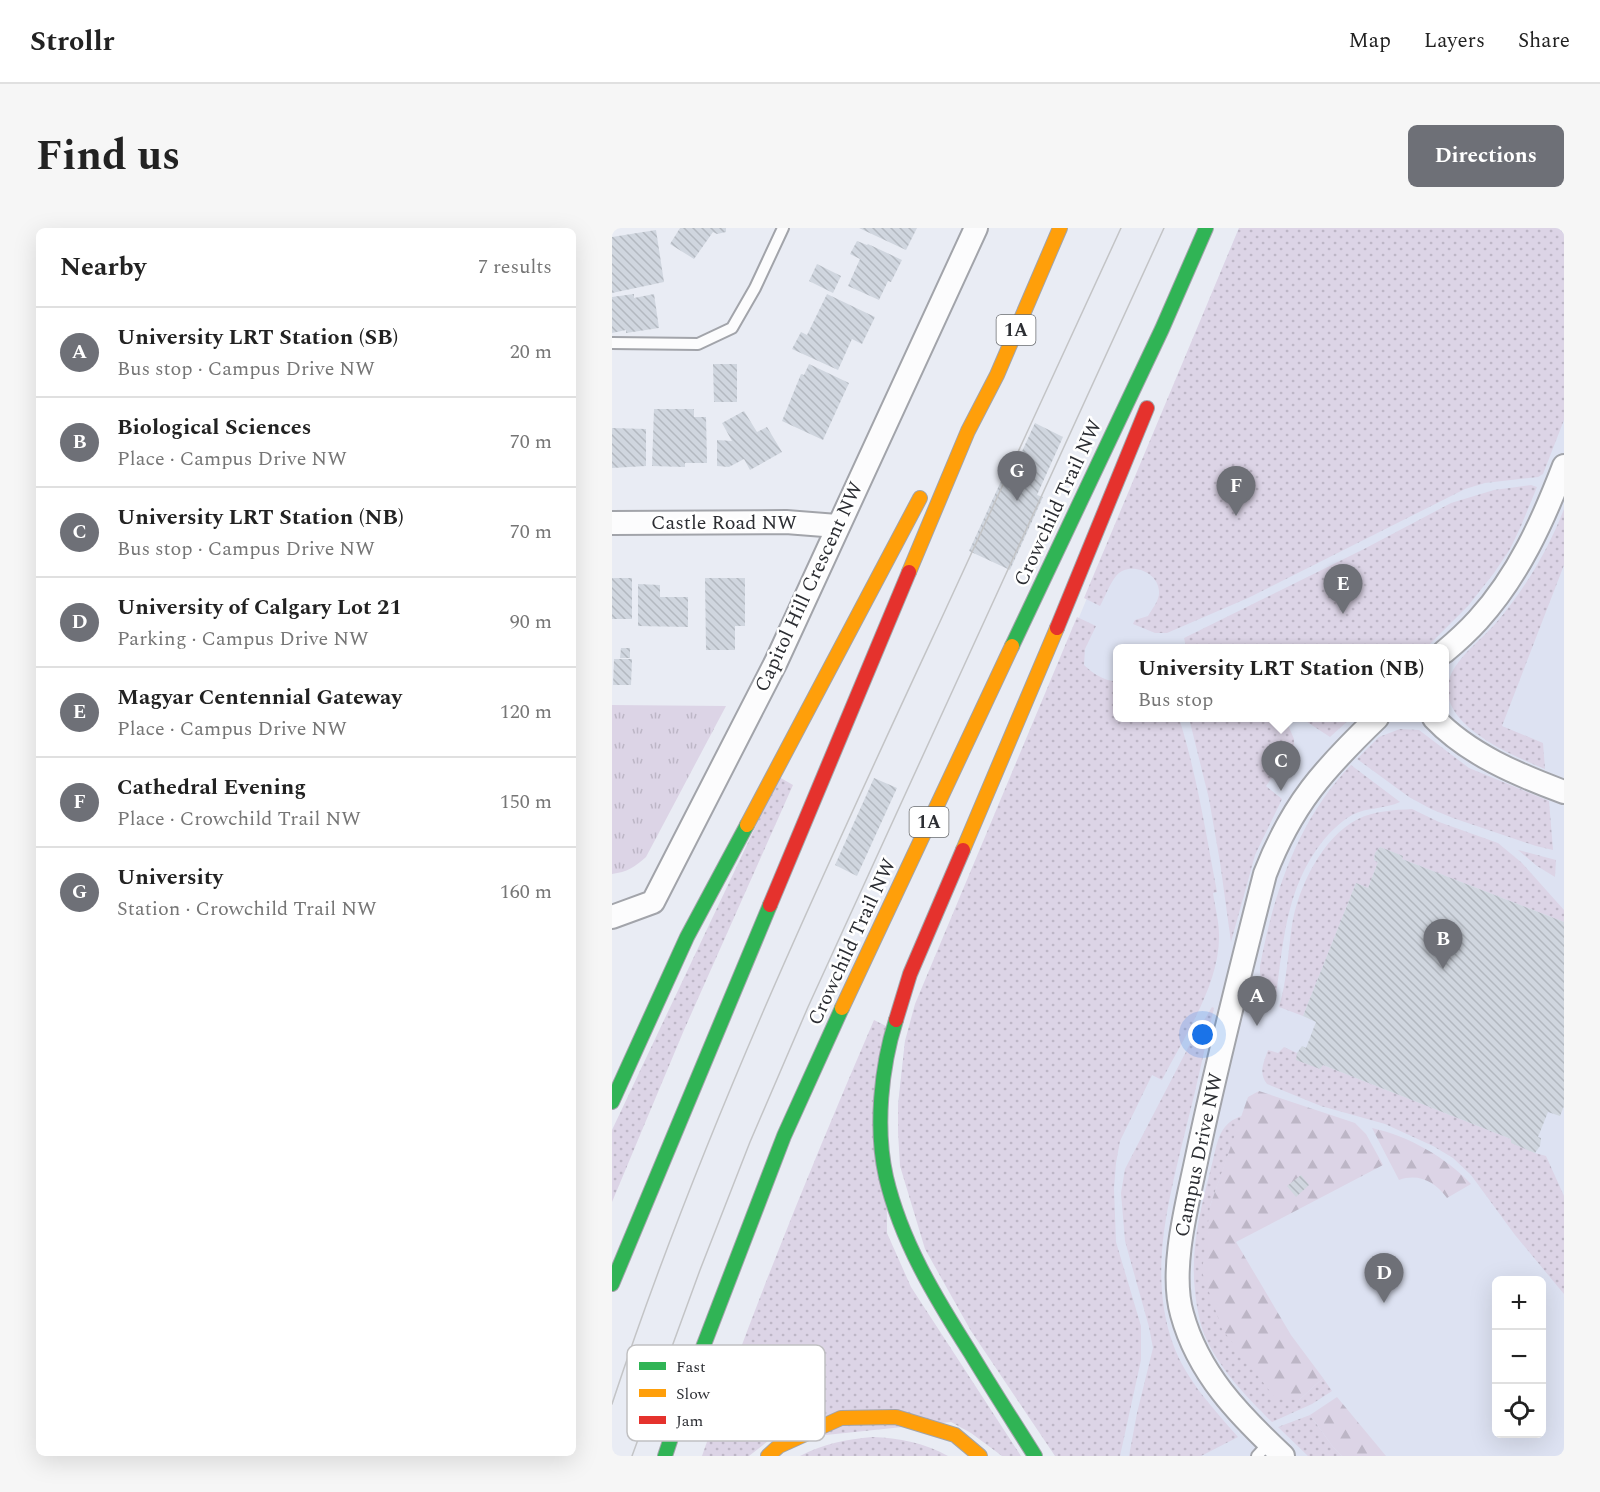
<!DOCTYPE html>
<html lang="en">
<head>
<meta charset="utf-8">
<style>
	body { margin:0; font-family:Spectral,serif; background:#f6f6f6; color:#222 }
	.controls { position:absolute; right:18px; bottom:18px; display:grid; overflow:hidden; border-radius:9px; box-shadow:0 6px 24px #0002 }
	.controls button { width:54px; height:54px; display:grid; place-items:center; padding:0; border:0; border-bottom:2px solid #e0e0e0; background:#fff; color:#222; font:30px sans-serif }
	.you { position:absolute; left:591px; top:807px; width:21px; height:21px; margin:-15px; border:4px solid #fff; border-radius:50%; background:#1a73e8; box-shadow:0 0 0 9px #1a73e833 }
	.badge { display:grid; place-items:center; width:39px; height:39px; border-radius:50%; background:#6e7077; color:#fff; font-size:20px; font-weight:700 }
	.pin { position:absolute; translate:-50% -50px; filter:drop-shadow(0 2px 3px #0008) }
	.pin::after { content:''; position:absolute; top:32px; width:21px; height:18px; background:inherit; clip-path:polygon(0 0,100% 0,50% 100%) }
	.popup { position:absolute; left:501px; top:416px; width:336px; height:78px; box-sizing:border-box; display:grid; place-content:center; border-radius:9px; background:#fff; filter:drop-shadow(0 2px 4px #0005); font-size:20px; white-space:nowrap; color:#767676 }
	.popup b { font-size:22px; color:#222 }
	.popup::after { content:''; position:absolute; left:50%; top:100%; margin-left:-12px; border:12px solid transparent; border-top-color:#fff }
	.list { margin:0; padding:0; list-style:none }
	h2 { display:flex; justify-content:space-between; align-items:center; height:78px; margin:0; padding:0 24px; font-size:26px }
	h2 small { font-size:20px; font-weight:400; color:#767676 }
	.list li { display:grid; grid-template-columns:39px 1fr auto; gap:18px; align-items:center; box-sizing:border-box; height:90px; padding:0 24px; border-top:2px solid #e0e0e0 }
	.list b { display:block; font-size:22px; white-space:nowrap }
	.list p { margin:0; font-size:20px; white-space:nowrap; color:#767676 }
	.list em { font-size:20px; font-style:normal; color:#767676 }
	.icon { flex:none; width:33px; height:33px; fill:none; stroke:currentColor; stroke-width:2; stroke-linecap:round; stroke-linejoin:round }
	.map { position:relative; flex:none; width:952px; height:1228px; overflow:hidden; border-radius:9px }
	header { display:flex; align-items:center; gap:36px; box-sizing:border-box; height:84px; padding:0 30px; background:#fff; border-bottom:2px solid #e0e0e0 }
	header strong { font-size:28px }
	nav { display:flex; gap:33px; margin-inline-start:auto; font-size:21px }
	.intro { display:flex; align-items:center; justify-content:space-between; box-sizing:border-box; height:144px; padding:0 36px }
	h1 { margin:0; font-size:42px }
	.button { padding:15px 27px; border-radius:9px; background:#6e7077; color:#fff; font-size:21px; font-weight:700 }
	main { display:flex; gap:36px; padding:0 36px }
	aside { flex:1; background:#fff; border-radius:9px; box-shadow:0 6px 24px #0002 }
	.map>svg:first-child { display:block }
	.built { fill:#dde2f2; fill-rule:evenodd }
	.grass { fill:url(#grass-dots) }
	.forest { fill:url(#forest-firs) }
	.park { fill:url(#park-tufts) }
	.building { fill:url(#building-back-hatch) }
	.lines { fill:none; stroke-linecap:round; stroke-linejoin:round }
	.lane-casing { stroke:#a2a4aa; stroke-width:14 }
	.street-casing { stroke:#a2a4aa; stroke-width:26 }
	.fast-casing { stroke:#a2a4aa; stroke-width:16 }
	.slow-casing { stroke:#a2a4aa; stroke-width:16 }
	.jam-casing { stroke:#a2a4aa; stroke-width:16 }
	.lane { stroke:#fcfcfd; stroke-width:10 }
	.street { stroke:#fcfcfd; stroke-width:22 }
	.fast { stroke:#30b455; stroke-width:14 }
	.slow { stroke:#ff9f0a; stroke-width:14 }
	.jam { stroke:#e5322d; stroke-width:14 }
	.tram { stroke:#c3c4c6; stroke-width:1.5 }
	.labels { text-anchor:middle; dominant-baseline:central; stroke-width:5; stroke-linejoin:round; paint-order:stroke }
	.shield { fill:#fff; stroke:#6b6d70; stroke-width:1.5 }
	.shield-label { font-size:18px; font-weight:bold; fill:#2c2e33 }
	.street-label { font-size:20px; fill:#2c2e33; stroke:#fff }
	.key { fill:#fff; stroke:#c0c0c2; stroke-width:1.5 }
	.key-label { font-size:16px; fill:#2c2e33 }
</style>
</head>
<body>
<header>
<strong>Strollr</strong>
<nav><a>Map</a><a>Layers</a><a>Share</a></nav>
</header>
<div class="intro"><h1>Find us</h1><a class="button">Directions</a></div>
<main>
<aside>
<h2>Nearby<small>7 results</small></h2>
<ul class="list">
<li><span class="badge">A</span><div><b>University LRT Station (SB)</b><p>Bus stop · Campus Drive NW</p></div><em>20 m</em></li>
<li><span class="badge">B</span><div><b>Biological Sciences</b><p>Place · Campus Drive NW</p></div><em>70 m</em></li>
<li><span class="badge">C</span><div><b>University LRT Station (NB)</b><p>Bus stop · Campus Drive NW</p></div><em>70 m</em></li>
<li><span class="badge">D</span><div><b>University of Calgary Lot 21</b><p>Parking · Campus Drive NW</p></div><em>90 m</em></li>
<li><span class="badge">E</span><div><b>Magyar Centennial Gateway</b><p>Place · Campus Drive NW</p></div><em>120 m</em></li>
<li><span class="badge">F</span><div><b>Cathedral Evening</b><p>Place · Crowchild Trail NW</p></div><em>150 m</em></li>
<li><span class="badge">G</span><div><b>University</b><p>Station · Crowchild Trail NW</p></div><em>160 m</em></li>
</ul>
</aside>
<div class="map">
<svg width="952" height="1228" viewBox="0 0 952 1228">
	<defs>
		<pattern id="grass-dots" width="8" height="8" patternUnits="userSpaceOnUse" patternTransform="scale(1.5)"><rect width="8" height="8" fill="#dcd4e6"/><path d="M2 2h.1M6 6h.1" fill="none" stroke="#bdb6c6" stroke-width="1.8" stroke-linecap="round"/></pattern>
		<pattern id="forest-firs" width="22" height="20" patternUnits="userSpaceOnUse" patternTransform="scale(1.5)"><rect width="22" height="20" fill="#dcd4e6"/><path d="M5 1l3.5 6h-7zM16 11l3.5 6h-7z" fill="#bdb6c6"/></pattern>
		<pattern id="park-tufts" width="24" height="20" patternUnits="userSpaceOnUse" patternTransform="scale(1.5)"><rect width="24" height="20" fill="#dcd4e6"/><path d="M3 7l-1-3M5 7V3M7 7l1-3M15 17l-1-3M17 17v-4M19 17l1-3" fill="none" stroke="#bdb6c6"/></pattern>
		<pattern id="building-back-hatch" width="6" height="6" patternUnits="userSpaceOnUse" patternTransform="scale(1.5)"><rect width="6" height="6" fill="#d0d6df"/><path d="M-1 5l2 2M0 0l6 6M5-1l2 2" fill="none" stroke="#b3b8c0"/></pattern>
	</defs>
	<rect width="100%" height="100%" fill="#e9ecf4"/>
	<path class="built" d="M627 0H952V1228H443L286 877 293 813ZM506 420H832V490H506ZM885 1052H930V1206H885Z"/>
	<g class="grass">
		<path d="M627 0H952V192L931 246 926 249 873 255 853 261 636 370 555 405H543L521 396 523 392 536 388C540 381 548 372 547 363 546 343 516 333 504 348 497 357 493 369 488 378L472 370Z"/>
		<polygon points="919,257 925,259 909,298 898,321 882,345 856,378 814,420 574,419 572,410 752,321 839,275 882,262"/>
		<path d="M952 281V337L890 498 931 515 933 541C897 526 810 491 843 439 853 423 871 410 884 395 913 361 936 322 952 281Z"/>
		<path d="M465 389 484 398 473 421 472 437C480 445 494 454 505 453L506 490H567C585 547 594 606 605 664L601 665C603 679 607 693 607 707 608 756 572 809 550 852L540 847 508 913 504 935 502 961 504 1014 529 1098V1132L508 1228H443L359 1103 313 1021 288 938 286 904V877L293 813 303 776Z"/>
		<polygon points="577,490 673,490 682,511 682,532 672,547 665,542 654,558 670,571 643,627 619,714 608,634 597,571"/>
		<polygon points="689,490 739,490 718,509"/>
		<polygon points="788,501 807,502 857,540 937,573 941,622 924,618 841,590 819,581 797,569 745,531 767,509"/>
		<path d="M739 537 788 574C774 581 755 579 740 587 728 594 718 604 710 614 673 661 671 718 663 775L651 771C653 759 647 750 648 738 662 664 686 592 739 537Z"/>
		<polygon points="167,549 181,557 72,802 0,974 0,902"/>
		<path d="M800 581 827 594 886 615 910 635 952 682V694L790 631V628L768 619 763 625 762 632 766 634 756 660 744 655 691 788 667 779C675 753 676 724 680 697 686 660 710 609 746 591 762 583 782 582 800 581Z"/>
		<polygon points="906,622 944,632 943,649 925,638"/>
		<path d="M600 779 602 780C593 819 585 857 575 896 558 967 535 1044 561 1116 574 1152 601 1180 626 1209L589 1228H517L525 1185 541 1120 537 1099 513 1013 509 965 513 941 579 814Z"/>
		<path d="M262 792 274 798 275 1005 299 1059 409 1228H390L359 1205 339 1194 156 1213 137 1228H90C141 1080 200 936 262 792Z"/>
		<path d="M672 819 711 837 899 911 923 925 934 928 952 968V1066L903 1007 859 947 841 930 821 918 773 896 709 878 655 856C646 845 652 834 656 822L666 825Z"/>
		<path d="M630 888 598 978 687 1172 711 1150 720 1163 700 1176 660 1194C633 1167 605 1139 591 1103 587 1091 584 1075 583 1063 578 1022 589 979 599 940 602 929 604 915 609 905 614 896 620 891 630 888Z"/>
		<polygon points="698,1187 721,1219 730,1228 696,1228 666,1199"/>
		<path d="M260 1209C287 1210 313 1215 336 1228H188C211 1216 235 1211 260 1209Z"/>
	</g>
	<g class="forest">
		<polygon points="647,863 743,895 754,906 771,937 624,1014 679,1107 711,1150 687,1172 663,1170 610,1101 590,1044 598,978 636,869"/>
		<path d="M760 900C796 908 834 929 859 956L835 970C823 954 807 945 787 952Z"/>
		<polygon points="725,1169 774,1228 730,1228 721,1219 698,1187"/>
	</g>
	<path class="park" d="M0 477 114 478 34 629C23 639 15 644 0 646Z"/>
	<g class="building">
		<polygon points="68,0 114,0 114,4 105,6 101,4 82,31 58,16"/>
		<polygon points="247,0 305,0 294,22"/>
		<polygon points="44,2 52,54 0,65 0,9"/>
		<polygon points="245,13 255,17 256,16 290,32 279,54 276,53 267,72 236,58 248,31 238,26"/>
		<polygon points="205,36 229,48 221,65 197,53"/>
		<polygon points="22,66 22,70 42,66 47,100 14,105 14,102 0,105 0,69"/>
		<polygon points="215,66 263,89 250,116 240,111 226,142 180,121 189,104 195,107"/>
		<polygon points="101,136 125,136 125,174 102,174"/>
		<polygon points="197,136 237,155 211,212 170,193 189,146 192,147"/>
		<polygon points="42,181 82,181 82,189 94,189 95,235 73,235 73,239 40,238"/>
		<polygon points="132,183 145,204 155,199 170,224 138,242 132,231 117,239 105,238 105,212 120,213 110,195"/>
		<polygon points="423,195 451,209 425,267 431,269 398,342 357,323 390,251 396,254"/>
		<polygon points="0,200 34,201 34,238 0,240"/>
		<rect x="0" y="350" width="20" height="41"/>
		<polygon points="93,350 133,350 133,398 123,398 123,422 94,422"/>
		<polygon points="26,356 48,357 48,369 76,369 76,399 26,398"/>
		<polygon points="9,420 18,420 18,430 8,430"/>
		<polygon points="2,431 20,431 19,457 1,457"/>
		<polygon points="262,550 285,560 245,648 223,637"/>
		<polygon points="768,619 791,628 790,631 952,694 952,878 948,888 936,884 926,909 929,910 928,918 923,925 899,915 899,911 711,837 708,841 684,832 685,825 690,818 694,820 704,794 691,788 744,655 756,660 766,634 762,632 763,625"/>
		<polygon points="689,947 697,957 684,969 675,958"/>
	</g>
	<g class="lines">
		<defs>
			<g id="lane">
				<polyline points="0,115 86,116 120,100 143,60 171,0"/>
				<polyline points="645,1228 657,1215"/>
			</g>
			<g id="street">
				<polyline points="0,295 174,294 225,298"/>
				<path d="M832 424C844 414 856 403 866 392 906 348 931 293 952 238"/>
				<path d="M822 490C856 526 906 547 952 564"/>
				<polyline points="0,689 41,674 164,434 364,0"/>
				<path d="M671 1228C627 1187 586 1145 570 1086 557 1041 576 973 585 929 605 834 629 740 653 646 680 576 712 541 765 490"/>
			</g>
			<g id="fast">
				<polyline points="400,418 550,101 594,0"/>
				<path d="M284 792C269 839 263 900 274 949 289 1013 323 1069 358 1124 379 1159 401 1193 423 1228"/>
				<polyline points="0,874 75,709 135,597"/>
				<polyline points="0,1056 158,677"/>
				<polyline points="53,1228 78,1153 172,908 230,780"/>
			</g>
			<g id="slow">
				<polyline points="297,344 356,203 385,147 448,0"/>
				<polyline points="135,597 308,270"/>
				<polyline points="351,622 445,400"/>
				<polyline points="230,780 400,418"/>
				<polyline points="156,1228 167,1218 229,1190 284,1189 343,1207 368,1228"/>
			</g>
			<g id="jam">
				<polyline points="445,400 535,180"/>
				<polyline points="158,677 297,344"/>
				<polyline points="284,792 298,746 351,622"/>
			</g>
		</defs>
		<use href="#lane" class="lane-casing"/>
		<use href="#street" class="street-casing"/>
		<use href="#fast" class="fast-casing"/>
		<use href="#slow" class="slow-casing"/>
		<use href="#jam" class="jam-casing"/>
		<use href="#lane" class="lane"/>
		<use href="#street" class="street"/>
		<use href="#fast" class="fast"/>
		<use href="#slow" class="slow"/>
		<use href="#jam" class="jam"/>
		<g class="tram">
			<path d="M0 1176C88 909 208 652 326 398 388 266 447 132 509 0"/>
			<polyline points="20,1228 88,1042 138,914 196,779 552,0"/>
		</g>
	</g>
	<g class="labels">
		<g class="shield">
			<rect x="384.5" y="87" width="39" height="30" rx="4.5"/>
			<rect x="297.5" y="579" width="39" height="30" rx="4.5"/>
		</g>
		<g class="shield-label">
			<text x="404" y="102">1A</text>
			<text x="317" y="594">1A</text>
		</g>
		<g class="street-label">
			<text transform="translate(446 275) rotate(-65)">Crowchild Trail NW</text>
			<text x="112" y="295">Castle Road NW</text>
			<text transform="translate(197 359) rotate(-65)">Capitol Hill Crescent NW</text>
			<text transform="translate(240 714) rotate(-65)">Crowchild Trail NW</text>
			<text transform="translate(587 927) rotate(-78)">Campus Drive NW</text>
		</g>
	</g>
	<rect x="15" y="1117" width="198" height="96" rx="9" class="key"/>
	<rect x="27" y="1134" width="27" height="8" fill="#30b455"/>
	<rect x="27" y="1161" width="27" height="8" fill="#ff9f0a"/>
	<rect x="27" y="1188" width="27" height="8" fill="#e5322d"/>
	<g class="key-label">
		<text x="64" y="1144">Fast</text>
		<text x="64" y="1171">Slow</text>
		<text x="64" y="1198">Jam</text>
	</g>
</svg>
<div class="controls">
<button>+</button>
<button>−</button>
<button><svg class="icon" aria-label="locate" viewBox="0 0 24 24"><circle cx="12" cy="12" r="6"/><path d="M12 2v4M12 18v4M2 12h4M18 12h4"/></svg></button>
</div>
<div class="you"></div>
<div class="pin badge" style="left:645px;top:798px">A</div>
<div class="pin badge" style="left:831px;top:741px">B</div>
<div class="pin badge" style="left:669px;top:563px">C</div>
<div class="popup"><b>University LRT Station (NB)</b>Bus stop</div>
<div class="pin badge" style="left:772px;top:1075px">D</div>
<div class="pin badge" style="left:731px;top:386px">E</div>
<div class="pin badge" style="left:624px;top:288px">F</div>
<div class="pin badge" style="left:405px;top:273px">G</div>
</div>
</main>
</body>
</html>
